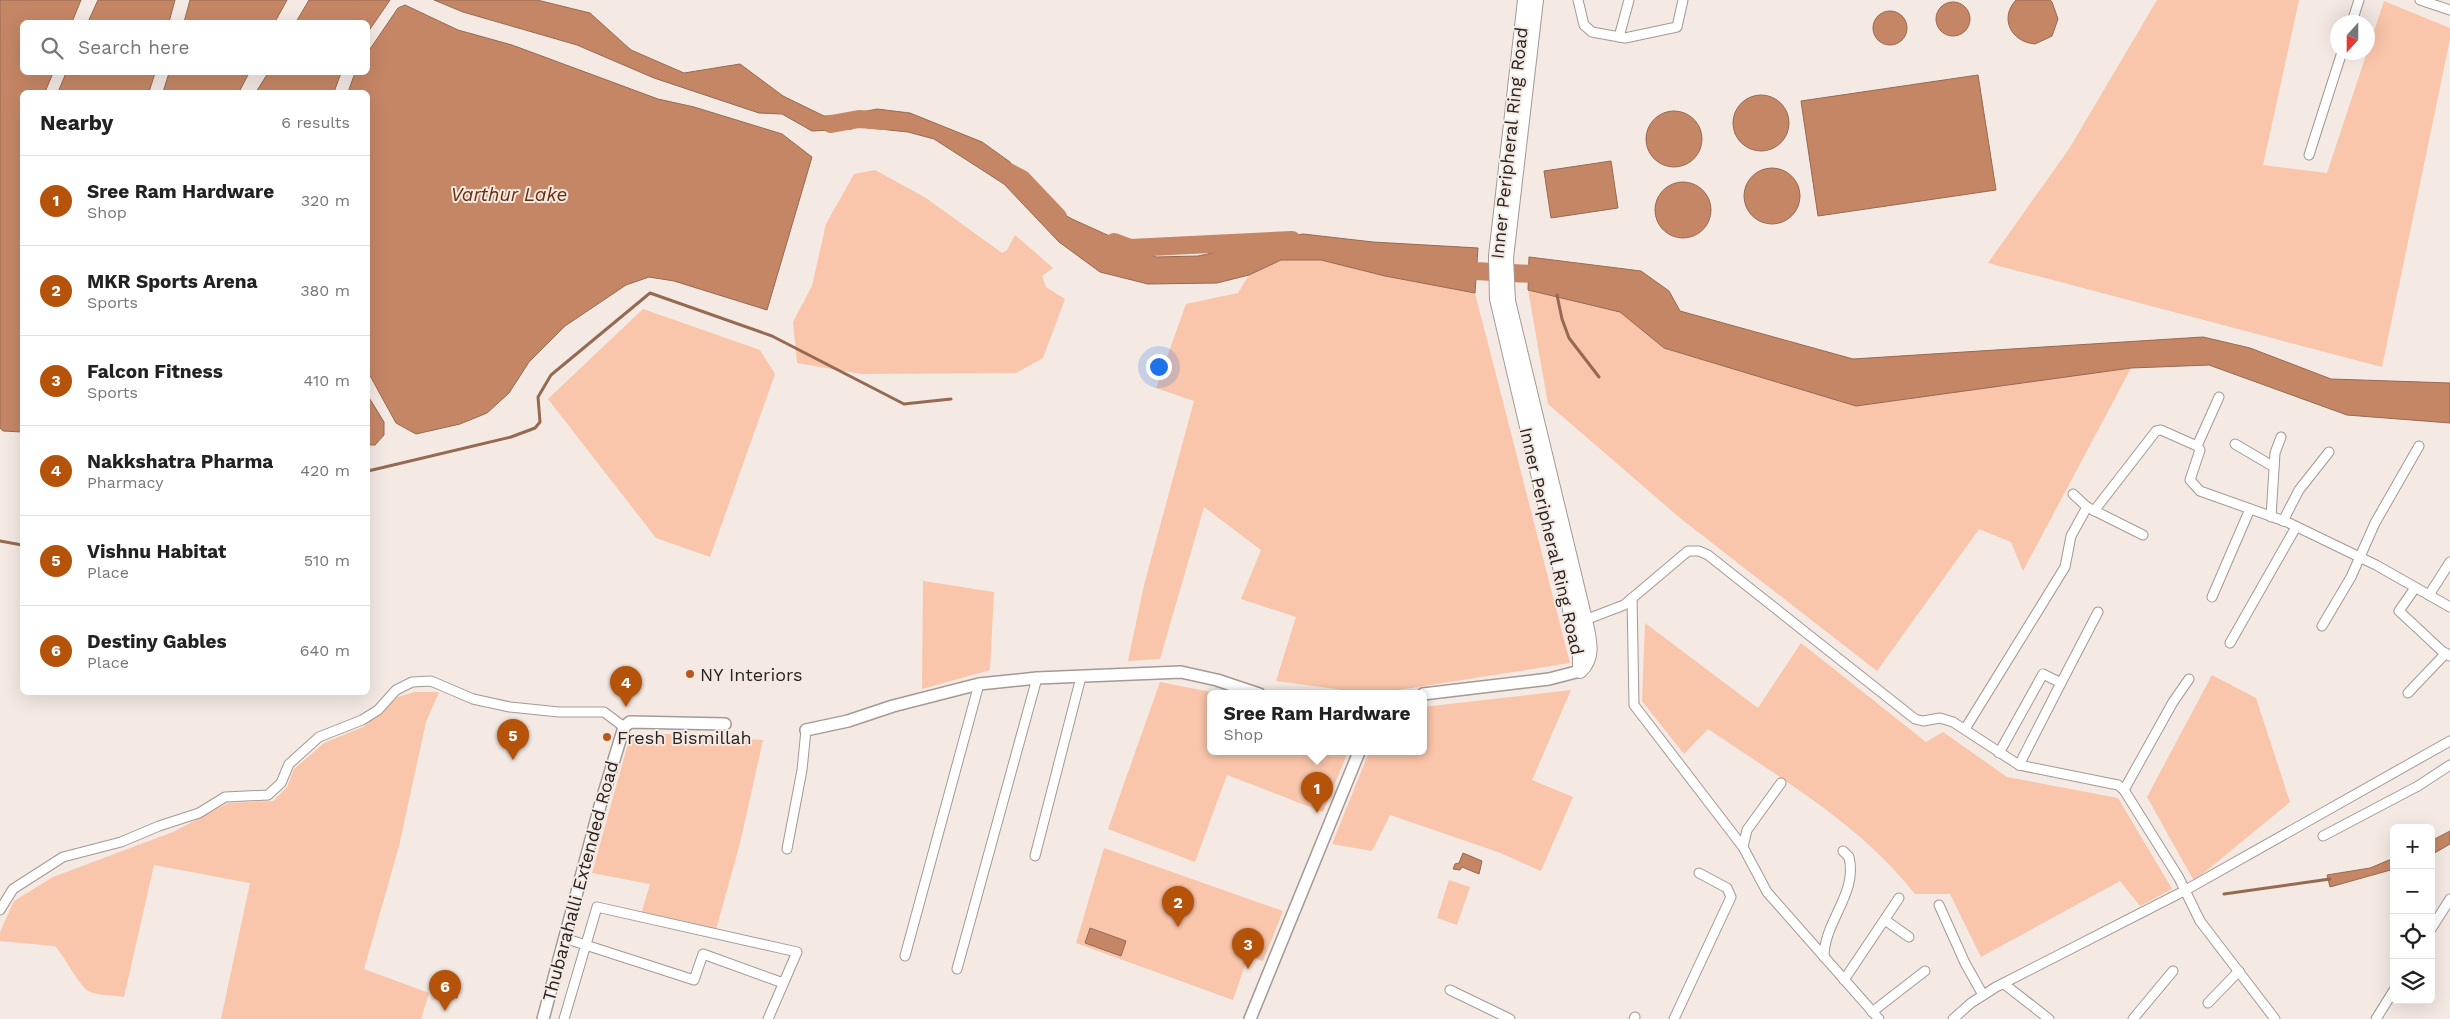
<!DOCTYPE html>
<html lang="en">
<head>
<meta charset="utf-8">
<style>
	body { margin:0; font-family:"Work Sans",sans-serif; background:#f6f6f6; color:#222 }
	.controls { position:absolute; right:15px; bottom:15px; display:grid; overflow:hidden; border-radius:8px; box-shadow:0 5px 20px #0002 }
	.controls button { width:45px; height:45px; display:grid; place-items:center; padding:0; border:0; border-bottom:1px solid #e0e0e0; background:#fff; color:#222; font:25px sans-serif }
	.compass { position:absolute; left:2330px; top:15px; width:45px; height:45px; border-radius:50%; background:#fff; box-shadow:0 5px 20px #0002; rotate:201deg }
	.you { position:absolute; left:1158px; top:366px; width:18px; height:18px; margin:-12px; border:4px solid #fff; border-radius:50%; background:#1a73e8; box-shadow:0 0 0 8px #1a73e833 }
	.badge { display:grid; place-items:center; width:32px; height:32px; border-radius:50%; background:#b45309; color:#fff; font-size:16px; font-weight:700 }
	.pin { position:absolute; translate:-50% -41px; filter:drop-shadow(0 1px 2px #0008) }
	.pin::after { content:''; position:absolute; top:26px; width:18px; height:15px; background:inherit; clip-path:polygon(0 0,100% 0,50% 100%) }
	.popup { position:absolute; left:1207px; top:690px; width:220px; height:65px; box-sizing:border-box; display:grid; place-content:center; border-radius:8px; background:#fff; filter:drop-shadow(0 1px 4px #0005); font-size:16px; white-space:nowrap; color:#767676 }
	.popup b { font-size:19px; color:#222 }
	.popup::after { content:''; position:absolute; left:50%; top:100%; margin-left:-10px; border:10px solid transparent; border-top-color:#fff }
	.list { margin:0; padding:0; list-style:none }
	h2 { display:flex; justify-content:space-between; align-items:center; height:65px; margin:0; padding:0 20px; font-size:21px }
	h2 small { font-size:16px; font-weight:400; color:#767676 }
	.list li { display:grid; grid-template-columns:32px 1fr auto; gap:15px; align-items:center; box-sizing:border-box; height:90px; padding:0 20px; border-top:1px solid #e0e0e0 }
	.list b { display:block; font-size:19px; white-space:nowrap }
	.list p { margin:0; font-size:16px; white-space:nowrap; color:#767676 }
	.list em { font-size:16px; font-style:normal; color:#767676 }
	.icon { flex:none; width:28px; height:28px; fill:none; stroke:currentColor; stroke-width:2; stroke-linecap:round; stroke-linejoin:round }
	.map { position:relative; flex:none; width:2450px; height:1019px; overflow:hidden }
	.search { position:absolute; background:#fff; box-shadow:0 5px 20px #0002; left:20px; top:20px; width:350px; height:55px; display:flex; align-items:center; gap:12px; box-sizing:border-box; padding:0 18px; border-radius:8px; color:#767676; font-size:19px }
	.panel { position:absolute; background:#fff; box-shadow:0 5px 20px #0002; left:20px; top:90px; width:350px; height:605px; border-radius:8px }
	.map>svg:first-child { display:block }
	.green { fill:#f9c5ab }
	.water { fill:#c58666; stroke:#966952 }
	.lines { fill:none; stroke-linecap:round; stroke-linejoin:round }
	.stream { stroke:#966952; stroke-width:3 }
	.river { stroke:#c58666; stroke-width:18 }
	.street-casing { stroke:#a49994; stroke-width:11 }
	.secondary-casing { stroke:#a49994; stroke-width:14 }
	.primary-casing { stroke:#a49994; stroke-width:16 }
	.street { stroke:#fff; stroke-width:9 }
	.secondary { stroke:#fff; stroke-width:11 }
	.primary { stroke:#fff; stroke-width:14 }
	.poi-dot { fill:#ba581c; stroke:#f4e9e3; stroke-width:2 }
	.labels { text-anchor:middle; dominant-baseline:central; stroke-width:4; stroke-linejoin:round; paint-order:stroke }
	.street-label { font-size:18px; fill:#292422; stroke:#f4e9e3 }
	.poi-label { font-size:18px; fill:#292422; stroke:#f4e9e3; text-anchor:start }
	.water-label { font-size:19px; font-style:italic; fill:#682d07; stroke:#f4e9e3 }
</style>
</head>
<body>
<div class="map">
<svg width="2450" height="1019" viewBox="0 0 2450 1019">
	<rect width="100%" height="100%" fill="#f4e9e3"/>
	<g class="green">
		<polygon points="2157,0 2299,0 2263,165 2327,173 2384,1 2450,28 2450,39 2382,367 1988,263 2069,149"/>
		<polygon points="875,170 926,198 1002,253 1007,250 1015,235 1053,268 1042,276 1046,287 1065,299 1043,358 1016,373 861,374 797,363 793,322 812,286 826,224 854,174"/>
		<polygon points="1281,260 1321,260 1385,276 1475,293 1570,663 1373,694 1276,681 1296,617 1241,599 1261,550 1204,507 1160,659 1128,661 1144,585 1194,401 1156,388 1186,304 1238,293 1249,275"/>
		<polygon points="1528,290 1620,312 1664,348 1856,406 2131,368 2023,571 2011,542 1979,529 1877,671 1680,518 1548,404"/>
		<polygon points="643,309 760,350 775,374 710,557 656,538 548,399"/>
		<polygon points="923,581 994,592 990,670 922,689"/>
		<path d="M1645 623 1758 708 1801 643 1926 742 1943 732 2007 777 2118 798 2172 889 2140 906 2120 881 1981 957 1950 894H1915C1860 824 1780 778 1708 729L1684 754 1642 701Z"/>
		<polygon points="2212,675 2256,698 2290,802 2194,881 2147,797"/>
		<polygon points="1160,682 1221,694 1211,694 1211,752 1348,752 1323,812 1227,775 1195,862 1108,829"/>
		<polygon points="1571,690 1532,780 1573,797 1541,871 1498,852 1390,815 1372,851 1332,844 1369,752 1423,752 1423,707"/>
		<path d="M415 692H439L426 722 399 846 364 969 429 993 421 1019H221L250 883 154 865 124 997C114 995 97 996 88 991 78 984 65 957 55 946L0 941V932L14 901 53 877 173 832 228 803 273 801 287 787 294 769 324 743 363 727 398 697Z"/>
		<polygon points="666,734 763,740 740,843 715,933 640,918 650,884 592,873 629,740 633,736"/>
		<polygon points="1104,848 1283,911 1263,961 1248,956 1233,1000 1076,943"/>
		<polygon points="1449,880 1470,887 1457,925 1437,918"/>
	</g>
	<g class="water">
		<polygon points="0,0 81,0 72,22 22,22 22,72 53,73 45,92 22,92 22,432 3,431 0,428"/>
		<polygon points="98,0 175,0 169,22 88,22"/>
		<polygon points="190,0 287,0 275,22 184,22"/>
		<polygon points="309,0 390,0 368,32 368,22 296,22"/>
		<polygon points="434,0 537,0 590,13 631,50 684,73 740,64 783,96 824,116 857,115 852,129 812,131 782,114 759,113 654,78 577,45 463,12"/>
		<path d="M2016 0H2050L2052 2 2058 19 2052 36 2035 44C2011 42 1999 18 2016 0Z"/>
		<circle cx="1953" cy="19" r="17"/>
		<polygon points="405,5 458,30 512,45 658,99 694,107 782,134 812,157 767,310 674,281 649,277 626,285 565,326 529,362 509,393 487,413 460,424 416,434 396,423 368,372 368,92 348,92 355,73 368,72 368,52 398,8"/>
		<circle cx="1890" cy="28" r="17"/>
		<polygon points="66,73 66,72 155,73 149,92 58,92"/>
		<polygon points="169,73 169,72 249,73 239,92 163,92"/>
		<polygon points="268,73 268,72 341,73 334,92 256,92"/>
		<polygon points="1978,75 1996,190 1818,216 1801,101"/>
		<circle cx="1761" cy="123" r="28"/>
		<polygon points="877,109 910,113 982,142 1010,162 1035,198 1072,219 1156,257 1198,256 1303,234 1373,242 1478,248 1475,293 1385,276 1321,260 1281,260 1249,275 1217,283 1148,284 1100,272 1059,242 1004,184 934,139 908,132 860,127 862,112"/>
		<circle cx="1674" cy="139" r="28"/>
		<polygon points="1611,161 1618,208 1551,218 1544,171"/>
		<circle cx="1772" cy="196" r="28"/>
		<circle cx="1683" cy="210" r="28"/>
		<polygon points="1529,257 1641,271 1669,291 1680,311 1853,359 2203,337 2250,348 2331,379 2450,383 2450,423 2347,415 2209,365 2131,368 1856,406 1664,348 1620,312 1528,290"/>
		<polygon points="368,396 384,422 384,435 375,445 368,445"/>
		<polygon points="2450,831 2450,844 2431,855 2431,841"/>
		<polygon points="1463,853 1482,861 1479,874 1462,867 1460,870 1453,869 1455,864 1459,863"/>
		<polygon points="2394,858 2394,869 2330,887 2327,875 2370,868"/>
		<polygon points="1090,928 1126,941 1121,956 1085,943"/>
		<polygon points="435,986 458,992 457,998 434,992"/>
	</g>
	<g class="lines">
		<g class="stream">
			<polyline points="1557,295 1562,319 1569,338 1599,377"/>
			<polyline points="368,471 511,437 535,428 540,422 538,397 551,375 650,293 772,336 904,404 951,399"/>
			<polyline points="0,541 22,545"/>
			<polyline points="2224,894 2330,879"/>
		</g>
		<g class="river">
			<polyline points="831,124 859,119 885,121"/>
			<polyline points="1001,168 1022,179 1058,217"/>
			<polyline points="1114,242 1130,248 1292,240"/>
			<polyline points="1453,266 1475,271 1551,275"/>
		</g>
		<defs>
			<g id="street">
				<polyline points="1578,0 1584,25 1592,32 1625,38 1677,27 1683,0"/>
				<polyline points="2420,0 2450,10"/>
				<polyline points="2352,22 2359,0"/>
				<polyline points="1619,37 1629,0"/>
				<polyline points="2309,155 2342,52"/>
				<polyline points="2235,444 2274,467"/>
				<polyline points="2197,446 2219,397"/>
				<polyline points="2073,494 2087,507 2143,535"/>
				<polyline points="2094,511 2156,431 2161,430 2197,446 2200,450 2190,480 2200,491 2287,522 2376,565 2450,607"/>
				<polyline points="2271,517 2275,453 2281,437"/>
				<polyline points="2283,521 2299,490 2329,452"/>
				<polyline points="2415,588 2399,611 2443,652 2450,656"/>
				<polyline points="2429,595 2450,562"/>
				<polyline points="2212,597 2250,509"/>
				<polyline points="1632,598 1634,705 1743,847 1767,892 1879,1019"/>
				<polyline points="1585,620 1624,605 1688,551 1699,551 1708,555 1915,719 1923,721 1940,718 1953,722 2019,765 2118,785 2124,790 2179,878 2200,921 2275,1019"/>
				<polyline points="2322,626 2351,577 2375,523 2419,446"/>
				<polyline points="2230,643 2296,527"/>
				<polyline points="2408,693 2446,653"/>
				<polyline points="1965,729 2065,567 2071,536 2087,507"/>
				<polyline points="1999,753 2043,674 2061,683 2098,612"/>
				<polyline points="2019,765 2061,683"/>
				<polyline points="2124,790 2173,702 2189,679"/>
				<polyline points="2323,836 2418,786 2450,765"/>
				<polyline points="1743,847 1747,830 1781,783"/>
				<polyline points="787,849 802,770 806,730"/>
				<polyline points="1035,856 1081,677"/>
				<polyline points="1939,905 1965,963 1983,995"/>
				<polyline points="0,910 13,889 63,857 121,842 159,826 199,813 225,797 268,795 281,783 289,764 319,737 362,720 378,710 396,690 412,682 431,681 473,699 510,707 559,712 604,712 624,727"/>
				<polyline points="1885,920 1909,937"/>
				<polyline points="2431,929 2450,899"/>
				<polyline points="564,938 694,980 703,954 783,983"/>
				<polyline points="905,956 979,684"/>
				<path d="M1824 957C1824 921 1858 894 1849 857L1843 851"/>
				<polyline points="957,969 1037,678"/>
				<polyline points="1844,980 1899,898"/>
				<polyline points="2004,984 2049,1019"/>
				<polyline points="1450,990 1510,1019"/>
				<polyline points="2208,1003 2239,971"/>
				<polyline points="1872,1012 1925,971"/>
				<polyline points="564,1019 597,907 797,952 768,1019"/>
				<polyline points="1634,1019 1635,1017"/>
				<polyline points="1674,1019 1731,897 1727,888 1699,873"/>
				<polyline points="1953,1019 1971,1003 1996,987 2184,891 2450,741"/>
				<polyline points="2133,1019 2173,971"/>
				<polyline points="2376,1019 2394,990"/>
			</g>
			<g id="secondary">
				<polyline points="1423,694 1549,679 1580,671"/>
				<polyline points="806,730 848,721 893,706 979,684 1037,678 1181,672 1217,680 1259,694"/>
				<polyline points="543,1019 600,806 624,727 630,722 725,724"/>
				<polyline points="1250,1019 1359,752"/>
			</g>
			<g id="primary">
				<polyline points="1525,0 1496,256 1497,299 1580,652 1580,670"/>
				<path d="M1536 0 1506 258 1508 301 1585 620C1589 639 1595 657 1580 671"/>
			</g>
		</defs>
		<use href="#street" class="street-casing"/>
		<use href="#secondary" class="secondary-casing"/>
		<use href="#primary" class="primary-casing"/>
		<use href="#street" class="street"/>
		<use href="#secondary" class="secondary"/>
		<use href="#primary" class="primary"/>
	</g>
	<g class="poi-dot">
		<circle cx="690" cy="674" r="5"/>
		<circle cx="607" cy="737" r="5"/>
	</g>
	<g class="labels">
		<g class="street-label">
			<text transform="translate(1509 143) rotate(-84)">Inner Peripheral Ring Road</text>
			<text transform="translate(1552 541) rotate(77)">Inner Peripheral Ring Road</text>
			<text transform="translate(580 881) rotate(-75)">Thubarahalli Extended Road</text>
		</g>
		<g class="poi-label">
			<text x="700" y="674">NY Interiors</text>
			<text x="617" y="737">Fresh Bismillah</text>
		</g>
		<g class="water-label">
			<text x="509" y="194">Varthur Lake</text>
		</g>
	</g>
</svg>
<div class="controls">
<button>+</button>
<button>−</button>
<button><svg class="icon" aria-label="locate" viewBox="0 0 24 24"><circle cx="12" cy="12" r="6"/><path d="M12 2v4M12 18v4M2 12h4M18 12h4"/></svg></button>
<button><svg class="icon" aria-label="layers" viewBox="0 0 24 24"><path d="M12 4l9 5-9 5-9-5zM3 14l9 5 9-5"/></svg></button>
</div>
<svg class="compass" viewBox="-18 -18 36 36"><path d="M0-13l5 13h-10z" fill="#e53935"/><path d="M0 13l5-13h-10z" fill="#767676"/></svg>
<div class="you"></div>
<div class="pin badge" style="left:1317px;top:813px">1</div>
<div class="popup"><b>Sree Ram Hardware</b>Shop</div>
<div class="pin badge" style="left:1178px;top:927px">2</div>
<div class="pin badge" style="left:1248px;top:969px">3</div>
<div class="pin badge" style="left:626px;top:707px">4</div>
<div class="pin badge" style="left:513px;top:760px">5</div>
<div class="pin badge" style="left:445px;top:1011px">6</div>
<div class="search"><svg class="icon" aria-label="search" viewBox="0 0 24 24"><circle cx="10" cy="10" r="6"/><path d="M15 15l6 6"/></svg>Search here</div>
<section class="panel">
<h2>Nearby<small>6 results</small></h2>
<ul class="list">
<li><span class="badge">1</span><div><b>Sree Ram Hardware</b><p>Shop</p></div><em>320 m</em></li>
<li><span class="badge">2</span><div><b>MKR Sports Arena</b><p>Sports</p></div><em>380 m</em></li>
<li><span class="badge">3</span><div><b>Falcon Fitness</b><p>Sports</p></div><em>410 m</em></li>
<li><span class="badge">4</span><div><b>Nakkshatra Pharma</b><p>Pharmacy</p></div><em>420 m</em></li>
<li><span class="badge">5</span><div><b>Vishnu Habitat</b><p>Place</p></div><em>510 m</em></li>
<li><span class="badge">6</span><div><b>Destiny Gables</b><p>Place</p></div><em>640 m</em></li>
</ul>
</section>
</div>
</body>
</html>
